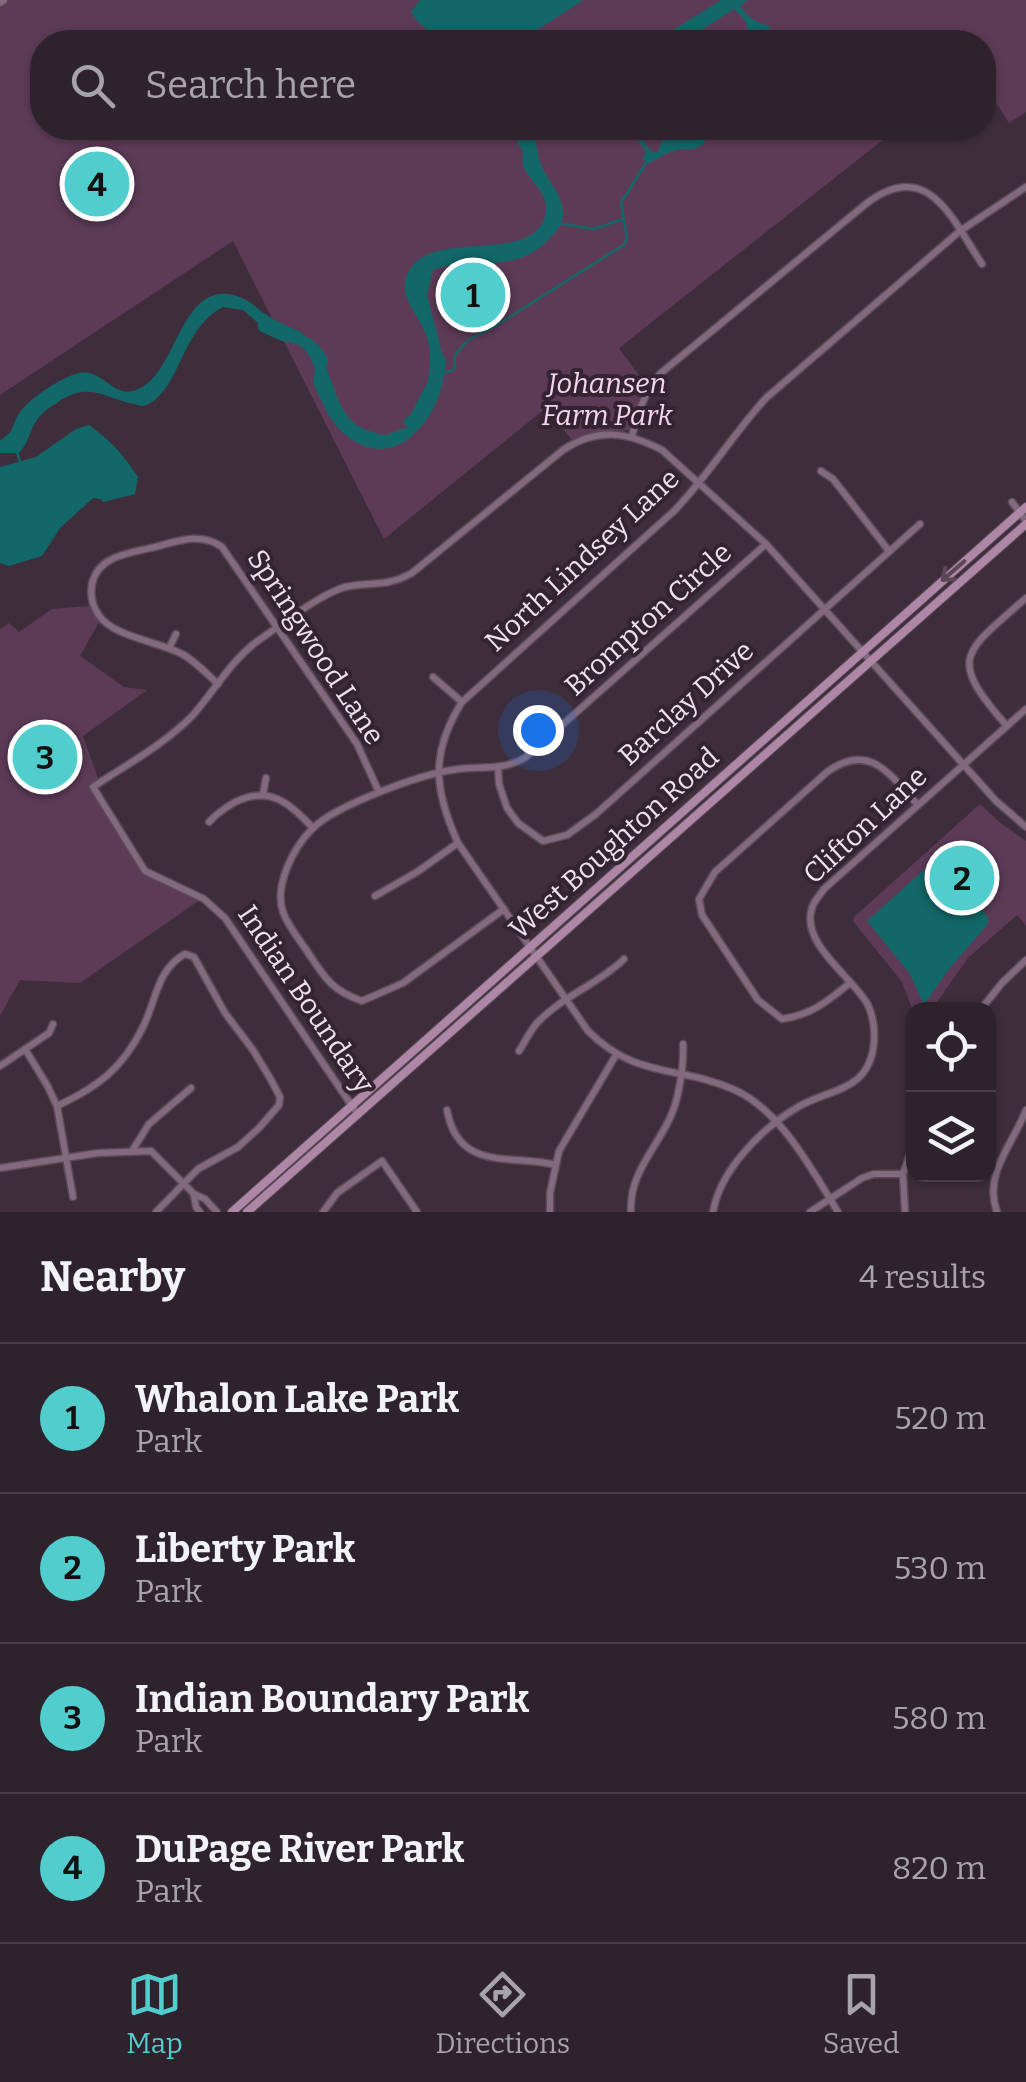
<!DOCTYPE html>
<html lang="en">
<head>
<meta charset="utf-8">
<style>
	body { margin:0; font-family:Bitter,serif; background:#3a2f38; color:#f1f3f6 }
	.controls { position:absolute; right:30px; bottom:30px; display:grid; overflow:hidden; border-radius:20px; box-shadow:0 2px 8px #0004 }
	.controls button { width:90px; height:90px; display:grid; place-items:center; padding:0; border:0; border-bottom:2px solid #493f48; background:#2e222c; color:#f1f3f6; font:50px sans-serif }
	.you { position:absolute; left:538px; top:730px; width:35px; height:35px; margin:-25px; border:8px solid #fff; border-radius:50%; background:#1a73e8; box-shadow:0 0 0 15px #1a73e833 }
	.badge { display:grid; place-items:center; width:65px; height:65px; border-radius:50%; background:#52cdcd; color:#111; font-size:32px; font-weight:700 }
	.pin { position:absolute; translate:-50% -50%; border:5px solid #fff; box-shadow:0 2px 10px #0006 }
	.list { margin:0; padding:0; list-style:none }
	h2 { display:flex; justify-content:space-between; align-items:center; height:130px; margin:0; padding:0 40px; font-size:42px }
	h2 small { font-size:32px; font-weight:400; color:#a7a4a9 }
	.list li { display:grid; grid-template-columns:65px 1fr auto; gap:30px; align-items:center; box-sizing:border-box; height:150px; padding:0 40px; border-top:2px solid #493f48 }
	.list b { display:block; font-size:38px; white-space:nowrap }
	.list p { margin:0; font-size:32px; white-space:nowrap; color:#a7a4a9 }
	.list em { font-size:32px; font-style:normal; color:#a7a4a9 }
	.icon { flex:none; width:55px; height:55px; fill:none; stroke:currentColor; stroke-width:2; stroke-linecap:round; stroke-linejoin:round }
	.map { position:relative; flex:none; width:1026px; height:1212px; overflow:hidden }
	.search { position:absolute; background:#2e222c; box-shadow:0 2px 8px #0004; left:30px; right:30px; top:30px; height:110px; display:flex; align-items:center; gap:25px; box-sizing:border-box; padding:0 35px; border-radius:40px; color:#a7a4a9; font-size:38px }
	.sheet { height:730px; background:#2e222c }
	nav { display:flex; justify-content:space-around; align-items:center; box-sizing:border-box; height:140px; border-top:2px solid #493f48; background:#2e222c; font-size:28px; color:#a7a4a9 }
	nav a { display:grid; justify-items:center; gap:5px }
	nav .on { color:#52cdcd }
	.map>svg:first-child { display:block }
	.green { fill:#5d3b57 }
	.water { fill:#126868 }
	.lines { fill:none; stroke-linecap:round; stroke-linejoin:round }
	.stream { stroke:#126868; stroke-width:2.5 }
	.river { stroke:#126868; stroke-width:10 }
	.minor-casing { stroke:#5a4b57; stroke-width:9 }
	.tertiary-casing { stroke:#5a4b57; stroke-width:10 }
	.secondary-casing { stroke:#5a4b57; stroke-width:10 }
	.minor { stroke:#82697d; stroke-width:6 }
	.tertiary { stroke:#82697d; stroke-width:8 }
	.secondary { stroke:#ae87a6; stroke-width:8 }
	.oneway { stroke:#5f475a }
	.labels { text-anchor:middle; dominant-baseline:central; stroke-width:8; stroke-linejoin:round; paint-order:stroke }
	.park-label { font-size:28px; font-style:italic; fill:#f6d5ef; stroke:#342431 }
	.street-label { font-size:28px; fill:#eee3ec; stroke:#342431 }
</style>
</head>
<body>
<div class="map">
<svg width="1026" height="1212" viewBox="0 0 1026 1212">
	<rect width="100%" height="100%" fill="#3e2e3b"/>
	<g class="green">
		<polygon points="8,0 1026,0 1026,112 1009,123 984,84 984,42 42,42 42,128 898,128 619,348 646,385 629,430 595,432 572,440 546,408 384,539 233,241 0,395 0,6"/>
		<polygon points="89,606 99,622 80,656 124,687 147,690 83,736 98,778 93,788 147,868 204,897 80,983 20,980 0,1016 0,629 9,623 19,632 52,609"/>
		<polygon points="980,804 998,821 1026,841 1026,926 1017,915 968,958 932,1009 913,1011 902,982 853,921 854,917"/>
	</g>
	<g class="water">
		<path d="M420 0H583C562 15 540 26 521 42H439C431 30 416 24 411 12Z"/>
		<path d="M721 0H748L740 5C746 17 758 24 771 26L758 42H750L746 21 734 9 683 42H654Z"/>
		<path d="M525 128H554L535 138C537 149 538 159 543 169 550 184 561 193 563 211 564 222 558 230 550 238 514 277 476 254 433 270L427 295 443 356 446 358C444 390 434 419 408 439 375 464 337 437 323 404 315 387 320 372 308 354 298 340 279 334 263 327V323H258L243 310 223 307C182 328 181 386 149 404 142 407 141 406 134 404 105 398 90 382 61 400 55 405 47 408 42 414 29 426 31 441 19 453H0V440C12 434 12 428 17 417 25 400 62 377 79 373 108 368 115 410 149 382 178 359 186 274 242 298 252 302 258 310 267 315 277 322 290 327 301 332 306 344 318 351 324 363 336 388 340 424 370 431 375 432 380 435 385 435 392 434 400 428 407 428 413 417 422 407 425 395 430 376 433 352 426 334 419 316 400 298 406 278 423 222 538 271 546 211 548 191 529 182 523 165 522 161 523 154 523 150L518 145V136Z"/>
		<path d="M632 128H638L639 135 652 152H658L664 135 671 128H703L705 142C691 155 689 146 673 151 665 153 658 159 649 163L643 159 646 151 636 138Z"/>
		<path d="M89 425C113 443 121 452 138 477L135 494 103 502 101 499 93 498 60 528 42 556 9 566 0 563V467L36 457 76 429Z"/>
		<polygon points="936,859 942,862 988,917 988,924 948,970 924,1005 910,974 867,921"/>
	</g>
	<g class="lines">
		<g class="stream">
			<polyline points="558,223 594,229 623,219"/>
			<polyline points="442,372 452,371 455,367 455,355 468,340 492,328 625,244 627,238 621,203 647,161"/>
			<polyline points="16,450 20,461"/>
		</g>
		<g class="river">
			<path d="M263 323V327C271 330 279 336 288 337 309 342 310 341 323 360L318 381 324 395"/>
			<polyline points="409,422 414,419 431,386"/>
		</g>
		<defs>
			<g id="minor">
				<path d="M632 436C638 413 644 392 661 373L867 203C928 157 952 219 982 264"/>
				<polyline points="821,471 833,479 889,551"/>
				<polyline points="1012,502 1026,521"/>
				<polyline points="169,648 176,634"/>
				<polyline points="433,677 462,702"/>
				<path d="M218 684C206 673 195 661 182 654 158 641 112 637 98 614 92 605 90 595 92 584 98 555 131 553 155 547 178 541 201 532 222 547L357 744 379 792"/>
				<path d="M1007 726C946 657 964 653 1026 598"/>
				<polyline points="498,767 499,784 507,808 518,823 543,841 567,835 596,814 920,524"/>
				<polyline points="263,794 266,778"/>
				<path d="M209 822C217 813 225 808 235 802 270 785 289 803 313 828"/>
				<polyline points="375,896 417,872 458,843"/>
				<path d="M504 909 403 983 362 1001C331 990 325 978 307 951 299 939 288 926 283 912 274 886 293 848 312 829 334 806 419 775 452 770 478 765 503 772 526 757L766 544"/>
				<path d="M850 983C828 1001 811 1015 782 1019L758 1000 702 915 699 899 715 872 827 772C870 741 890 775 918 805"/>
				<polyline points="981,1009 1002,983 1026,960"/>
				<polyline points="25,1049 47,1085 57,1106 73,1197"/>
				<path d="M519 1051C525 1042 530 1031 537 1023 562 996 599 984 624 959"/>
				<polyline points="0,1066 49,1033 53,1024"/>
				<path d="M57 1106C98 1087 123 1068 143 1027 156 1001 157 969 185 954L194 957 225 1013 253 1050 270 1078 280 1097 279 1105 259 1128 238 1147 198 1169 156 1212"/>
				<path d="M447 1110C458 1172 511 1154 556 1165"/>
				<path d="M358 1115 225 918 204 899 145 871 93 787C126 765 165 744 193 715 215 690 232 659 259 640 281 625 320 594 345 587 371 581 385 588 412 573L563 450C598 427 627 432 662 450L766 544 996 801 1026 827"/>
				<polyline points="132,1151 149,1124 191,1088"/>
				<polyline points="0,1168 98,1153 151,1151 194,1194 205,1199 217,1212"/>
				<polyline points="194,1196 196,1207 200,1212"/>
				<polyline points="323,1212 337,1193 382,1161 417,1212"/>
				<polyline points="550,1212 550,1193 559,1151 616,1055"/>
				<path d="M631 1212C629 1175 654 1151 669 1120 679 1101 684 1065 683 1044"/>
				<path d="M713 1212C720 1170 762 1128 798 1107 830 1088 870 1092 874 1042 875 1029 873 1016 868 1005 853 977 800 944 812 908 814 901 820 895 824 889L1026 709"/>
				<polyline points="810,1212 862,1178 874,1174 903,1174"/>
				<path d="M838 1212C812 1170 781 1111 735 1090 680 1065 637 1080 588 1031L458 843C434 790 430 753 462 702L674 511C708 476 733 434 766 398L960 231 1026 187"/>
				<polyline points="905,1212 903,1174 914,1143"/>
				<path d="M997 1212C983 1173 1013 1145 1026 1110"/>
			</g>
			<polyline id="tertiary" points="0,2 3,0"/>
			<g id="secondary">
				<polyline points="232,1212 1026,507"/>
				<polyline points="247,1212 1026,524"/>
			</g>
		</defs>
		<use href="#minor" class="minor-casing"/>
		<use href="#tertiary" class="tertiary-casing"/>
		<use href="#secondary" class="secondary-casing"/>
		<use href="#minor" class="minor"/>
		<use href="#tertiary" class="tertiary"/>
		<use href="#secondary" class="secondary"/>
	</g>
	<defs><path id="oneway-shaft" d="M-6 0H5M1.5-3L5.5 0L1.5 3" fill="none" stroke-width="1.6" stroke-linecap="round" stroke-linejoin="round" transform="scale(2.5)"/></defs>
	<use class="oneway" href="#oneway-shaft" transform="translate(953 571) rotate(139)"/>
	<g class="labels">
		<g class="park-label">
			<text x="607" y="383">Johansen<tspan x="607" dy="32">Farm Park</tspan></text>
		</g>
		<g class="street-label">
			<text transform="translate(582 560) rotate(-43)">North Lindsey Lane</text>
			<text transform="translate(648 619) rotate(-42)">Brompton Circle</text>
			<text transform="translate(316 647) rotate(57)">Springwood Lane</text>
			<text transform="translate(686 703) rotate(-42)">Barclay Drive</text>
			<text transform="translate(865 825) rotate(-43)">Clifton Lane</text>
			<text transform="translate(614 843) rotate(-42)">West Boughton Road</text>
			<text transform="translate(306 999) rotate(56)">Indian Boundary</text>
		</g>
	</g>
</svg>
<div class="controls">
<button><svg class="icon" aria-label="locate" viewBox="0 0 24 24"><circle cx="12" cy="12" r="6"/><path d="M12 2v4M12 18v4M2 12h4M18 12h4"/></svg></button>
<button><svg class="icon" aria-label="layers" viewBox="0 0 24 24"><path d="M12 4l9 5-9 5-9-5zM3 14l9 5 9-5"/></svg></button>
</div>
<div class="you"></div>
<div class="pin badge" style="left:473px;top:295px">1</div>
<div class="pin badge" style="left:962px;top:878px">2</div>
<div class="pin badge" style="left:45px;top:757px">3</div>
<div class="pin badge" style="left:97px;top:184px">4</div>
<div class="search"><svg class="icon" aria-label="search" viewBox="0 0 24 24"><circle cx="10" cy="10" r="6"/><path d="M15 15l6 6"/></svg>Search here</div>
</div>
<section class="sheet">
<h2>Nearby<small>4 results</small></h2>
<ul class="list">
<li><span class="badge">1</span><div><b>Whalon Lake Park</b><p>Park</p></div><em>520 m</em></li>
<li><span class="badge">2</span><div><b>Liberty Park</b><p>Park</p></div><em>530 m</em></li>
<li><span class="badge">3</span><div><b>Indian Boundary Park</b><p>Park</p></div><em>580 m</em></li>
<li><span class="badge">4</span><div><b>DuPage River Park</b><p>Park</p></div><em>820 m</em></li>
</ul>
</section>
<nav>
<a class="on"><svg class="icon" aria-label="map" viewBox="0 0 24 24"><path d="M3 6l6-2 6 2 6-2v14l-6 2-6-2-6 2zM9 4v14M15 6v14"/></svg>Map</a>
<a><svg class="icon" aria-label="directions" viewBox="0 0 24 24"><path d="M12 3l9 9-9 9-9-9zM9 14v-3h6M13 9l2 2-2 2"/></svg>Directions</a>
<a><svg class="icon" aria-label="saved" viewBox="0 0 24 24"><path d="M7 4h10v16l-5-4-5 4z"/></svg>Saved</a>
</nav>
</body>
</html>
